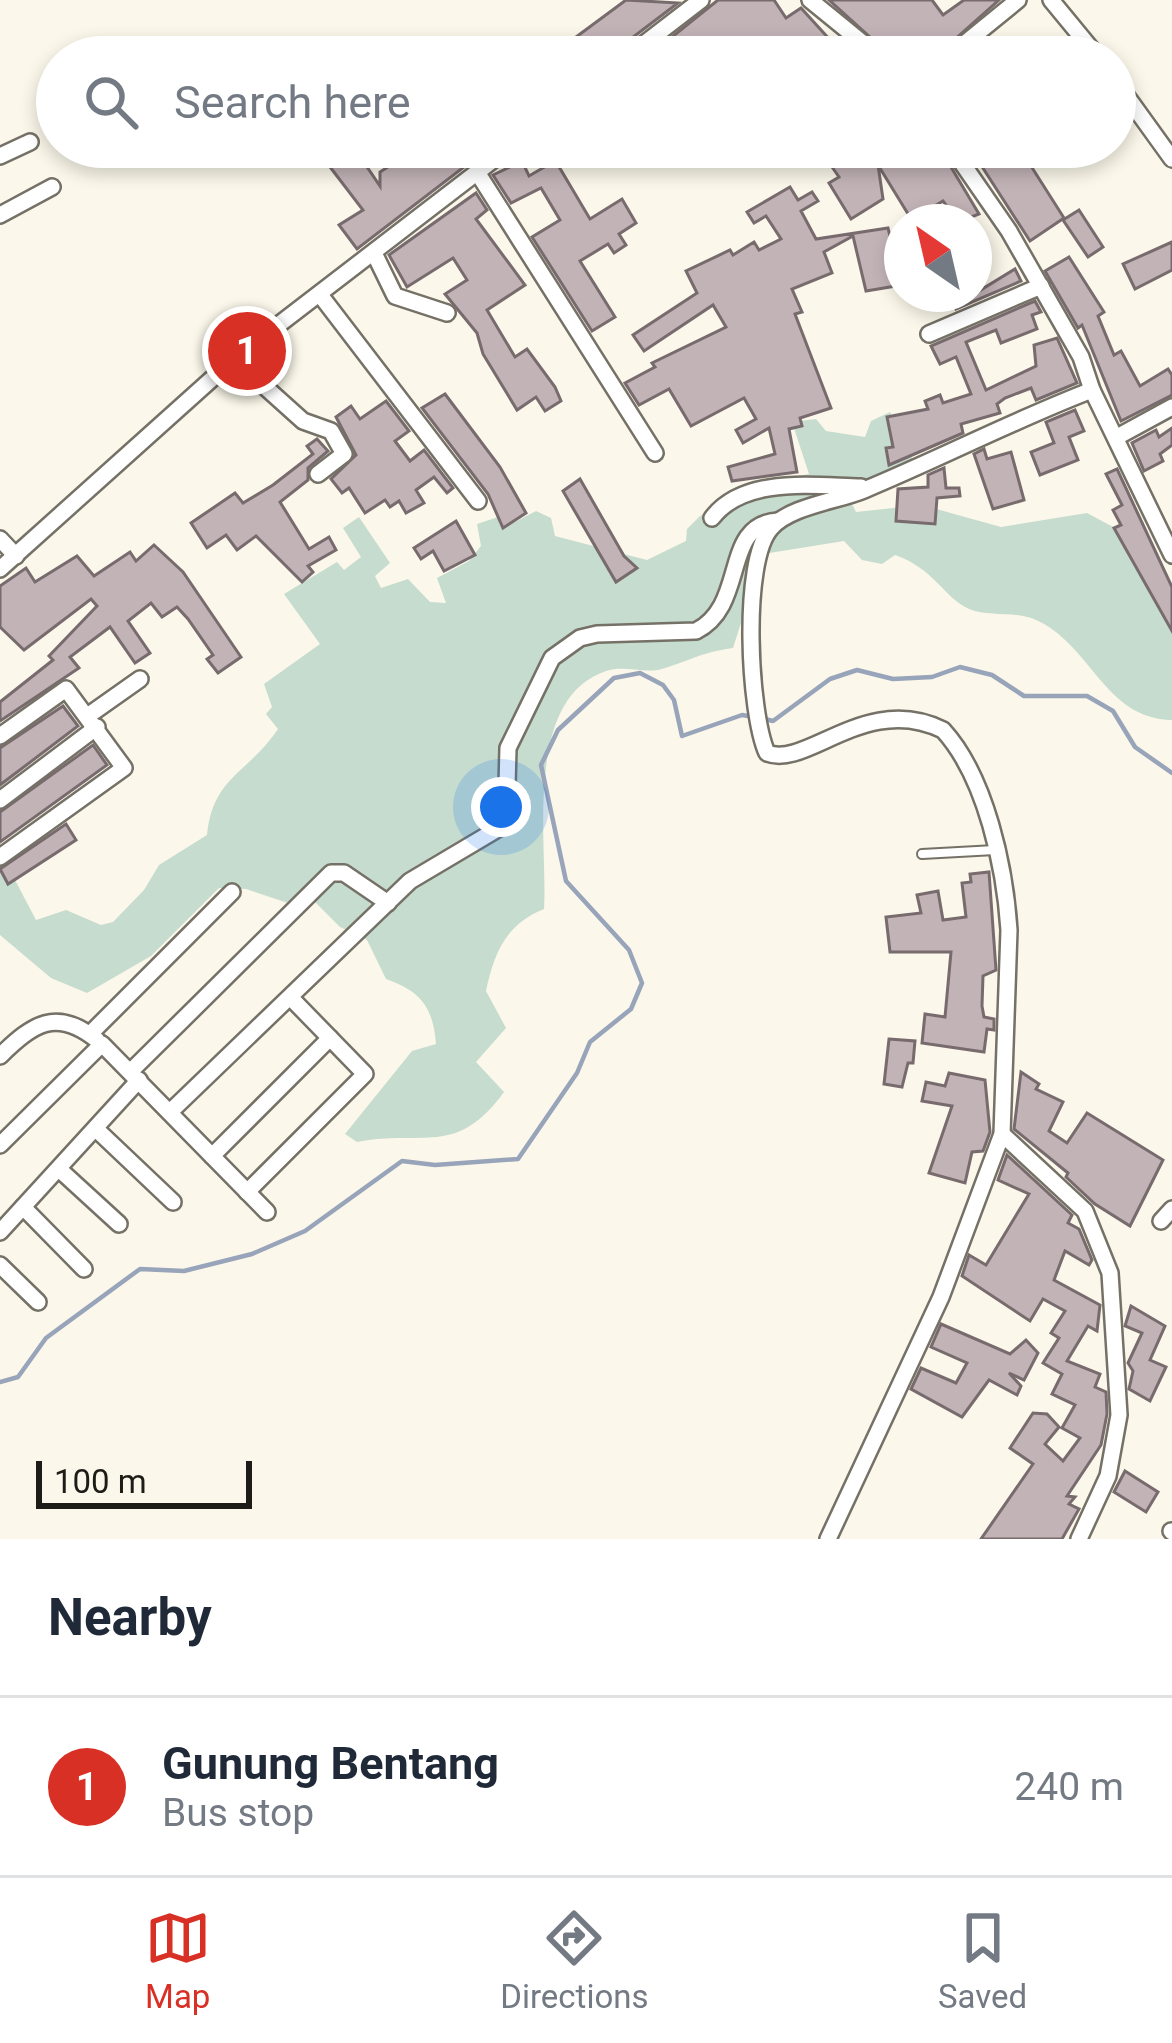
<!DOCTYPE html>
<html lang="en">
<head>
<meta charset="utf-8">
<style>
	body { margin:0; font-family:Roboto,sans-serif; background:#f6f6f7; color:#1f2937 }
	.compass { position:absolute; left:884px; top:204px; width:108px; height:108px; border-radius:50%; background:#fff; box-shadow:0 6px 18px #0003; rotate:326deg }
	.scale { position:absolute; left:36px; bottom:30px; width:216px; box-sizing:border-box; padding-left:12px; border:6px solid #1d1c17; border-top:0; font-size:33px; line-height:42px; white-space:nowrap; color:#1d1c17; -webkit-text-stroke:9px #fbf7ea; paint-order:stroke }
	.you { position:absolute; left:501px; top:807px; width:42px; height:42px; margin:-30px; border:9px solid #fff; border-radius:50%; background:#1a73e8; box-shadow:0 0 0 18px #1a73e833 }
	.badge { display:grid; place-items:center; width:78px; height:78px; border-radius:50%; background:#d93025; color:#fff; font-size:39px; font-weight:700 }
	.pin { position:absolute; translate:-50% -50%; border:6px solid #fff; box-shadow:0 3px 12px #0006 }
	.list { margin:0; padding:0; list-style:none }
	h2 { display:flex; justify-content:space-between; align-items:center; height:156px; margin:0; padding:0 48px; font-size:51px }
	h2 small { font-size:39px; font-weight:400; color:#747a83 }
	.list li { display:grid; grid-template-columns:78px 1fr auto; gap:36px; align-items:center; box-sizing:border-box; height:180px; padding:0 48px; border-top:3px solid #e0e1e3 }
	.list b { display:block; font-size:45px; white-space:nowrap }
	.list p { margin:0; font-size:39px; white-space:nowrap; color:#747a83 }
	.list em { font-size:39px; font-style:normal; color:#747a83 }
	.icon { flex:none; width:66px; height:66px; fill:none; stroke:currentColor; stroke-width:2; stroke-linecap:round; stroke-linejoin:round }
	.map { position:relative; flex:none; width:1172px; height:1539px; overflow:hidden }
	.search { position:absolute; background:#fff; box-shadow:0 6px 18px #0003; left:36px; right:36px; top:36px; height:132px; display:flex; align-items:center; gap:30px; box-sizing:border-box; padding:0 42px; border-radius:66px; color:#747a83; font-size:45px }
	.sheet { height:336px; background:#fff }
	nav { display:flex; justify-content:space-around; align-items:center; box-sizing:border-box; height:168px; border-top:3px solid #e0e1e3; background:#fff; font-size:33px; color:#747a83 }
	nav a { display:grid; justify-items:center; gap:6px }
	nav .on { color:#d93025 }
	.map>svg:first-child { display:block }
	.green { fill:#c6dccf }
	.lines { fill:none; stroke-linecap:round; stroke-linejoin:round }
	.stream { stroke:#98a4b9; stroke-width:4.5 }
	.building { fill:#c2b3b7; stroke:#786b6e; stroke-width:3 }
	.service-casing { stroke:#757166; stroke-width:12 }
	.minor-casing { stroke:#757166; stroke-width:20 }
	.service { stroke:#fff; stroke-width:8 }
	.minor { stroke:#fff; stroke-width:15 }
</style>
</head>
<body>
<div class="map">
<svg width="1172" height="1539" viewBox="0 0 1172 1539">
	<rect width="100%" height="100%" fill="#fbf7ea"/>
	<path class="green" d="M890 412 919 473 851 502 856 512 922 505 1001 527 1087 513 1115 528 1172 626V720C1104 719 1091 643 1034 619 1014 611 989 617 969 609 943 597 935 569 895 555L882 564 862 560 844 541 763 554 733 648C703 652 688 661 662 669 644 674 624 665 606 671 522 699 548 844 544 909 506 924 494 953 486 991L506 1028 476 1062 504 1092C456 1158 423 1129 357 1142L345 1134 412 1051 436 1044C433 1006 420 991 386 979L367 940 340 927 309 896 294 905 246 889 219 888 151 956 87 993 51 978 0 935V864L15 880 36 920 66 910 101 925 113 922 144 890 159 865 207 835C213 776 248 774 278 729L266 714 272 707 264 684 320 644 284 594 337 562 344 570 361 557 343 528 359 517 390 563 375 576 381 588 408 579 430 602 446 603 437 578 469 561 481 546 477 524 498 517 515 522 536 511 551 518 555 536 647 560 686 541 687 529 700 516 724 506 746 485 809 474 792 422 816 419 826 431 865 437 871 421Z"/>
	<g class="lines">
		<g class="stream">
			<polyline points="765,719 773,721 830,679 857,670 893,679 932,677 960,667 992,675 1024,696 1087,696 1113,711 1135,747 1172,773"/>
			<polyline points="0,1382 18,1377 46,1338 140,1269 184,1271 252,1254 305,1231 402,1161 435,1165 518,1159 577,1073 590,1042 631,1009 642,983 629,950 566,881 541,765 558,730 614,678 640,673 663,685 674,700 682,736 742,715 754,717"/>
		</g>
	</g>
	<g class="building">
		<polygon points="626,0 678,3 620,47 615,57 549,57"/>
		<polygon points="718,0 774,0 786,18 801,8 842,53 849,48 859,56 647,57"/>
		<polygon points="829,0 932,0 943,15 964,0 999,0 935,57 892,57"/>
		<polygon points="419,147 434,147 448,159 467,147 476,147 481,154 357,249 339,225 363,210 327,163 339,155 348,166 361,158 380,186 380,172"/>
		<polygon points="543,147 561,147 569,159 558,165 590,219 622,199 636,223 619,234 626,245 614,253 608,244 580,261 615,317 592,331 532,237 560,220 541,188 511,203 493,175 522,161 529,176 553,162"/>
		<polygon points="840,147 939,147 979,214 959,222 943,201 923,213 929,222 913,222 878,165 883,199 851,219 829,183 839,177 825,157"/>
		<polygon points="1001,147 1035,147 1024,155 1064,218 1030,241 979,162"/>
		<polygon points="790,187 798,200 812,192 818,201 801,211 816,239 888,228 902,285 866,291 853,236 824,252 832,273 792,289 802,312 795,314 831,408 800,418 802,426 789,429 797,472 732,481 728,467 775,454 769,428 743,443 736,430 756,419 744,398 691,426 669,389 639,405 625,383 655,367 652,363 726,327 713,305 644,351 633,335 697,293 686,271 730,250 733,255 754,242 759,250 781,239 766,216 754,223 747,212"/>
		<polygon points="476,193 487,210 476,219 525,285 487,310 515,357 527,349 555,387 561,401 545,411 536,397 517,410 483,354 477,333 445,294 467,280 453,258 407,287 389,255"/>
		<polygon points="1079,210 1103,247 1088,257 1063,220"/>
		<polygon points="1172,242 1172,270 1135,289 1123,264"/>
		<polygon points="1069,257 1104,312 1098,316 1114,355 1121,351 1140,386 1168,369 1172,375 1172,395 1121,421 1082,325 1078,328 1045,271"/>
		<polygon points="1015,269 1021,281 956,309 953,299 974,294"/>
		<polygon points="1035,301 1041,312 1032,315 1037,329 1001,343 996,330 966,342 986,390 1036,366 1034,345 1057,338 1077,383 1036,400 1031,388 1005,398 997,404 1000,413 961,424 963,433 889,465 886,448 893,447 887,417 928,409 925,401 940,395 943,403 971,394 956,357 940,364 931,346"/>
		<polygon points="445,394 500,467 526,513 503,528 488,494 422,408"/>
		<polygon points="386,401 409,431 395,441 410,461 424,450 453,488 447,493 434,477 416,490 424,503 406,513 399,501 390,507 385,500 365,513 349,488 342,493 331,479 356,455 336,417 351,406 360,419"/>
		<polygon points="1075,410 1084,431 1069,437 1078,460 1040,475 1031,452 1054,443 1046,422"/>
		<polygon points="1172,428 1172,445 1160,454 1163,461 1144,471 1132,443 1156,430 1159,437"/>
		<polygon points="317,439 328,451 308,468 308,480 280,502 309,549 329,537 336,550 308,566 313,572 302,582 256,536 237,550 226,535 207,548 191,523 235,493 243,503 273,485 313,454 307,446"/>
		<polygon points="984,449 987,459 1011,452 1024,500 993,509 974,454"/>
		<polygon points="944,468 946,488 959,488 960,496 937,498 935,524 896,521 898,489 928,487 928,475"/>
		<polygon points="1117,469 1172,587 1172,631 1114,528 1121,525 1113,510 1122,505 1106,474"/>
		<polygon points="580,479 624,556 637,568 616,582 563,491"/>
		<polygon points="456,521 475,555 444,571 433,551 421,559 414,548"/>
		<polygon points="154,545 183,572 241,657 218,673 207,659 213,655 188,619 177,607 162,617 151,603 128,621 150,653 135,663 110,627 70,657 79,668 0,721 0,702 53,660 49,656 97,606 91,599 24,650 0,627 0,586 26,568 35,582 77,556 94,576 130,552 136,561"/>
		<polygon points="63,706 78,726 0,785 0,748"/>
		<polygon points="93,745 107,765 0,842 0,812"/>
		<polygon points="66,824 76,840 8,884 0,869"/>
		<polygon points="989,872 996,970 983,976 982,1006 984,1017 994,1019 994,1030 987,1029 984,1052 922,1043 925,1014 945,1017 951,952 890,952 886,917 921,913 917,895 938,891 943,920 966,917 962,883 971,882 970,874"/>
		<polygon points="889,1039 915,1041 913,1063 908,1063 902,1087 884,1084"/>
		<polygon points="1021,1072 1039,1084 1036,1089 1063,1102 1049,1131 1067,1143 1087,1113 1163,1160 1130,1226 1095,1204 1066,1177 1068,1173 1014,1129"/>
		<polygon points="949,1073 985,1080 990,1132 983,1151 972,1152 965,1183 929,1173 952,1106 922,1101 926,1082 945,1086"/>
		<polygon points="1007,1155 1072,1215 1068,1223 1079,1229 1092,1260 1089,1265 1065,1251 1054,1280 1100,1305 1097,1331 1088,1326 1067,1361 1100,1374 1095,1387 1106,1392 1107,1414 1101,1445 1067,1496 1075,1497 1069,1504 1079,1509 1062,1539 981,1539 1033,1464 1010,1448 1033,1413 1047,1414 1059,1427 1045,1444 1063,1461 1080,1438 1062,1428 1075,1405 1052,1394 1062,1374 1043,1363 1059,1338 1051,1333 1065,1311 1043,1299 1030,1321 962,1276 969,1255 986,1265 1029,1194 998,1180"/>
		<polygon points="1131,1306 1165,1326 1150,1360 1166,1367 1150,1401 1129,1389 1133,1371 1128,1363 1142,1333 1125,1326"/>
		<polygon points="941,1324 1010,1354 1026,1340 1038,1353 1024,1380 1009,1373 1021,1386 1017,1395 989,1380 962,1417 911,1389 921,1368 956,1383 967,1363 931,1347"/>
		<polygon points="1125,1471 1158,1492 1146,1512 1114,1492"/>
	</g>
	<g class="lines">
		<defs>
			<g id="service">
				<polyline points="1023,57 1033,52 1042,57"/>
				<polyline points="922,854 995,850"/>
			</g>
			<g id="minor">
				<polyline points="810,0 880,57"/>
				<polyline points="1051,0 1098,57"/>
				<polyline points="627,57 701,0"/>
				<polyline points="948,57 1018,0"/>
				<polyline points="1115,80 1172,159"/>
				<polyline points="951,147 1009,231 1081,357 1092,390 1172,555"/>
				<polyline points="0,156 30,142"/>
				<polyline points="477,172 655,453"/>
				<polyline points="0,215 52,187"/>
				<polyline points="375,255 395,296 447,313"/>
				<polyline points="321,296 478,501"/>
				<polyline points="929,334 1041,286"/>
				<polyline points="234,359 303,421 331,431 344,454 318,474"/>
				<polyline points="1117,437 1172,407"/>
				<path d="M712 518C744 476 813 486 861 487"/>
				<polyline points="0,539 16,556"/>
				<polyline points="0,569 234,359 510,147"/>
				<polyline points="89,715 140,679"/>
				<polyline points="0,736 66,689 124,768 0,857"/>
				<polyline points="0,800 97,727"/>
				<polyline points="90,1034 232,892"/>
				<path d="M0 1056C33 1024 56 1007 97 1040"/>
				<polyline points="131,1071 331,873 344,873 388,903"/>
				<path d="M170 1112 410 881 506 824 508 748 552 658 580 638 597 634 696 631C748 605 721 524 778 521"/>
				<polyline points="96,1129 173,1202"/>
				<polyline points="1002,1134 1085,1211 1110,1273 1119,1415 1108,1476 1079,1539"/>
				<polyline points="0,1145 102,1044 267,1212"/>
				<polyline points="212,1156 330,1038"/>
				<polyline points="60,1170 119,1224"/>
				<polyline points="247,1192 365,1074 291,998"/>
				<polyline points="23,1207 84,1269"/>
				<polyline points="1161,1221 1172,1209"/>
				<polyline points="0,1232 139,1080"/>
				<polyline points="0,1265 38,1302"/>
				<polyline points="1171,1531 1172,1532"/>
				<path d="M828 1539 941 1297 1002 1134 1009 930C1005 868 986 777 943 730 866 692 807 769 767 753 749 713 741 561 771 528 790 506 838 501 864 490 941 458 1014 420 1092 390"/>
			</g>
		</defs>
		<use href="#service" class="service-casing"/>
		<use href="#minor" class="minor-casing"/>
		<use href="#service" class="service"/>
		<use href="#minor" class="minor"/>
	</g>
</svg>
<svg class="compass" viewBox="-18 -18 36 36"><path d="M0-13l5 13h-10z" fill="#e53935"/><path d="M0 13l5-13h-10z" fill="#747a83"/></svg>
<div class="scale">100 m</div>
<div class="you"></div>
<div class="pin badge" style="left:247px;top:351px">1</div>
<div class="search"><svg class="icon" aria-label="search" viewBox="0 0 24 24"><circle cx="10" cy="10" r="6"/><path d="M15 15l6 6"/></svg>Search here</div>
</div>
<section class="sheet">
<h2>Nearby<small></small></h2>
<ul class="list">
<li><span class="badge">1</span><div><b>Gunung Bentang</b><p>Bus stop</p></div><em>240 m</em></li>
</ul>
</section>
<nav>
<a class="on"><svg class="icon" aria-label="map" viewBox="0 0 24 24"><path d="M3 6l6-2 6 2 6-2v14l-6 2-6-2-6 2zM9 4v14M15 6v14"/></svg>Map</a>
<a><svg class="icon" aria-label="directions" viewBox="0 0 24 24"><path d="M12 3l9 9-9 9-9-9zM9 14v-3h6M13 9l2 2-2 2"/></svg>Directions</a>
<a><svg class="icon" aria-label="saved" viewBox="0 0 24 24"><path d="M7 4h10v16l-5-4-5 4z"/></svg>Saved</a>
</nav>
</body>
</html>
